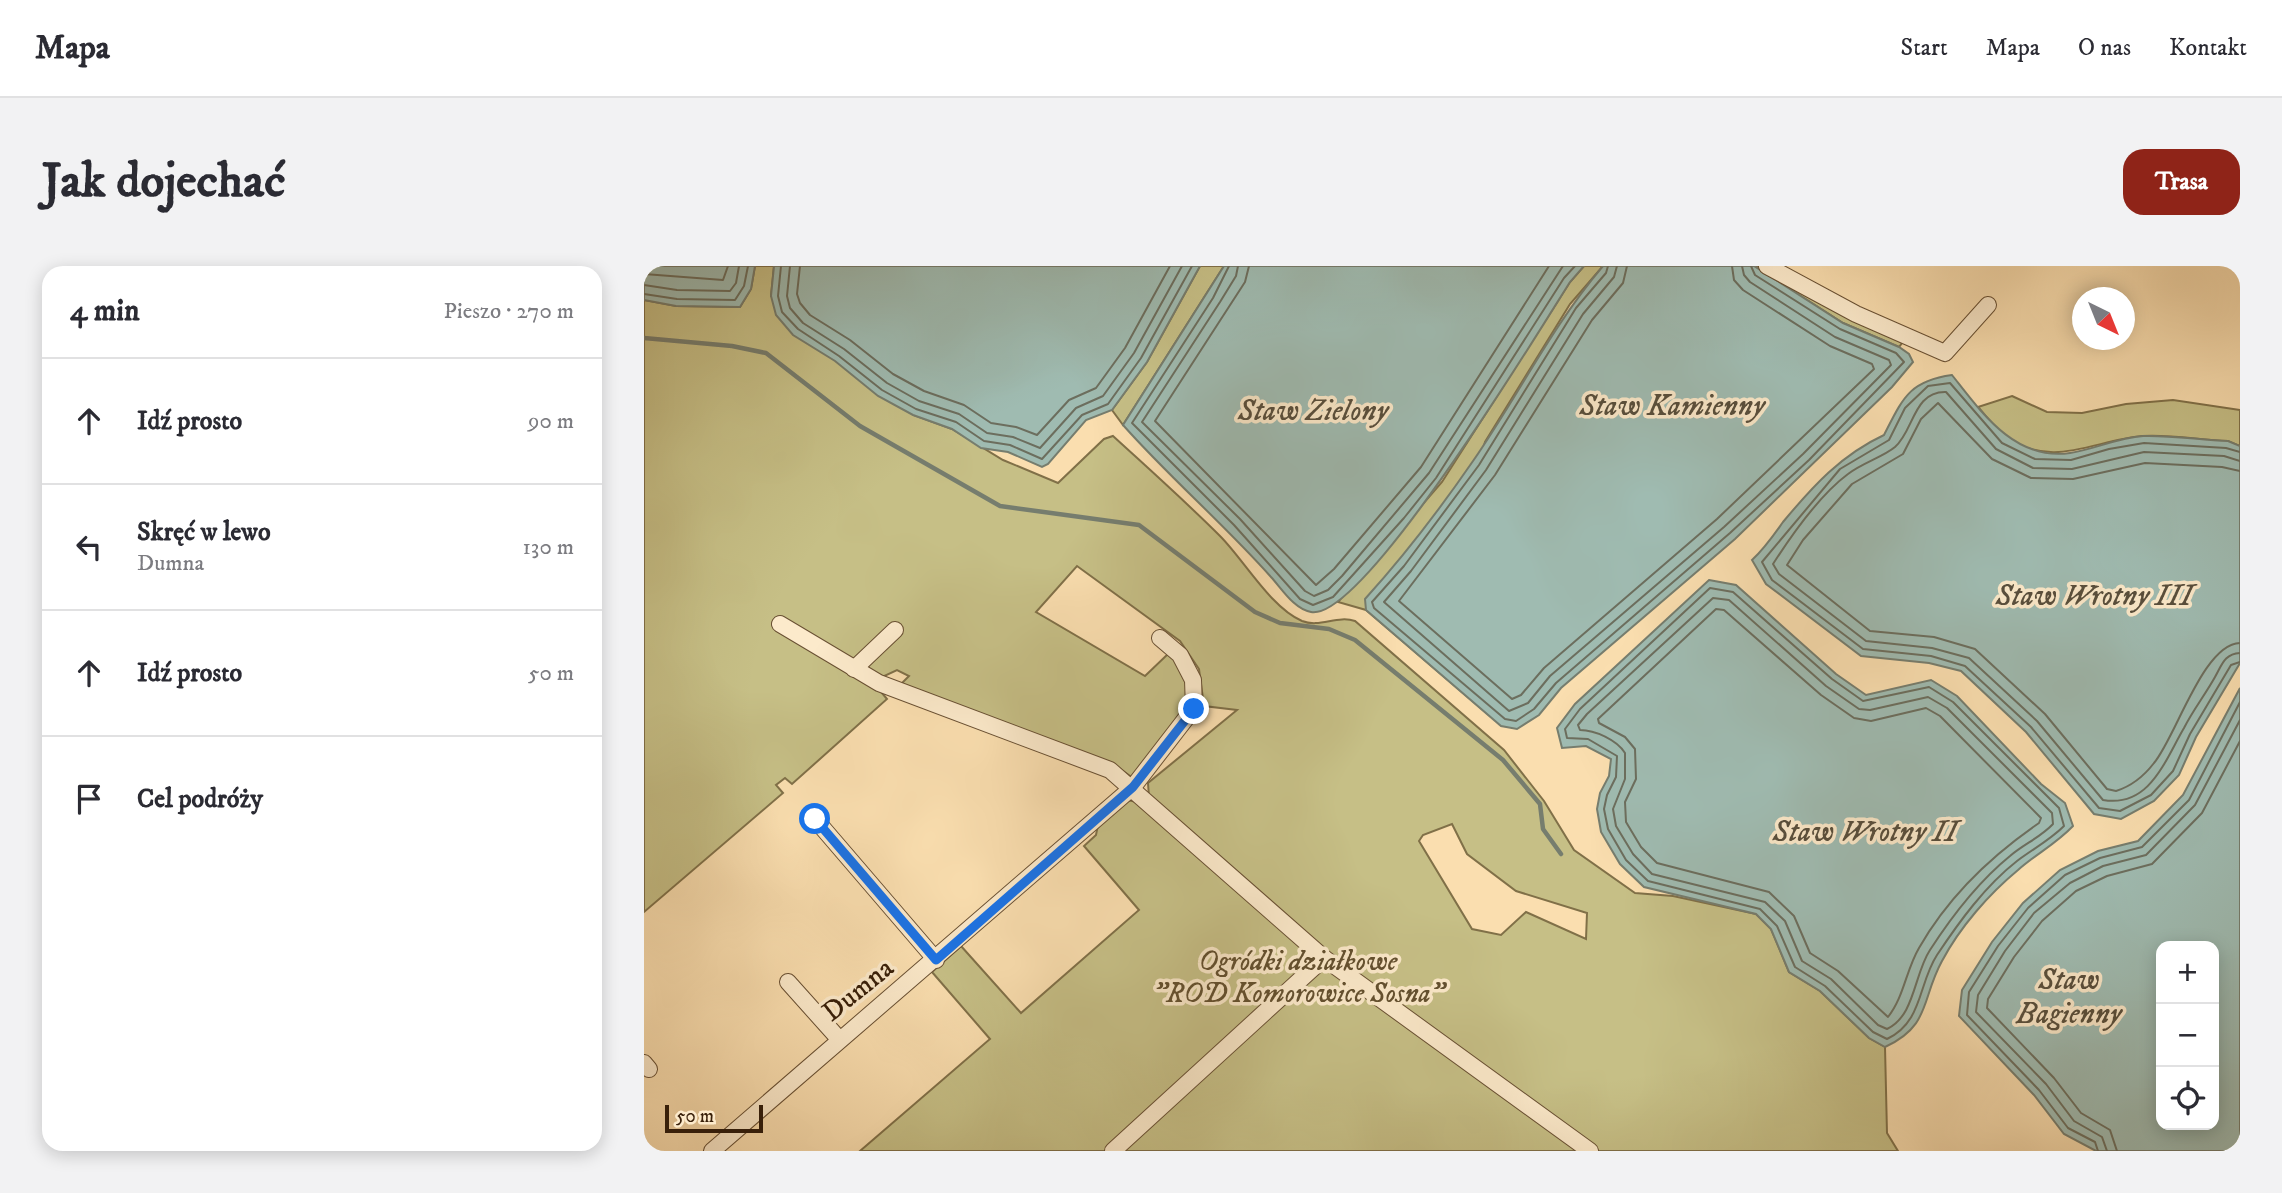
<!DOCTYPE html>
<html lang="pl">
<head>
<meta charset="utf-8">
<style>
	body { margin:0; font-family:"IM FELL DW Pica",serif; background:#f2f2f3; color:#2b2b33 }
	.controls { position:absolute; right:21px; bottom:21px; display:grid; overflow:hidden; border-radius:14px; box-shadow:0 4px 18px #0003 }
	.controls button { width:63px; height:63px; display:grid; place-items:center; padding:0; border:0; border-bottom:2px solid #e1e1e2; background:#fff; color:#2b2b33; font:35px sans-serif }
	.compass { position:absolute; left:1428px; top:21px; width:63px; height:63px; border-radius:50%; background:#fff; box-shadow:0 4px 18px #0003; rotate:137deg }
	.scale { position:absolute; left:21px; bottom:18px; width:98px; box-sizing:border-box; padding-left:7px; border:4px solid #39200a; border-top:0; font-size:19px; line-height:24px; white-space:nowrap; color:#39200a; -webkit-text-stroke:5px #fceacb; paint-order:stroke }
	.stop { position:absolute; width:21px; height:21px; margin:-16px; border:5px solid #1a73e8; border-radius:50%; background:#fff }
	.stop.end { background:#1a73e8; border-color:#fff; box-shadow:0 2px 7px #0008 }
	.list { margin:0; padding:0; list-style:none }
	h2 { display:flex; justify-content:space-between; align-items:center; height:91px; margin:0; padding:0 28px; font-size:30px }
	h2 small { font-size:23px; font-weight:400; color:#7c7c81 }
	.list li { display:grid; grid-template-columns:46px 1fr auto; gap:21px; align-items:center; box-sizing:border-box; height:126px; padding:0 28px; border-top:2px solid #e1e1e2 }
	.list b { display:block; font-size:26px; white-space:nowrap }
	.list p { margin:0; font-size:23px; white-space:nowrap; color:#7c7c81 }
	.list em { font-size:23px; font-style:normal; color:#7c7c81 }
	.icon { flex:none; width:38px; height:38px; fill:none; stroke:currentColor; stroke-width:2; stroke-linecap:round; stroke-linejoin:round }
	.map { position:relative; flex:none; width:1596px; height:885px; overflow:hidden; border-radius:21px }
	header { display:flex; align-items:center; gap:42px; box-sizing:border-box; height:98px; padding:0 35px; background:#fff; border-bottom:2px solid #e1e1e2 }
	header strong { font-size:33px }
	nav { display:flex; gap:38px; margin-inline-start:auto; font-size:24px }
	.intro { display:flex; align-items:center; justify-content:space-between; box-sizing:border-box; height:168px; padding:0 42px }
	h1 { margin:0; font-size:49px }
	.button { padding:18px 32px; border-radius:21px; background:#8f2418; color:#fff; font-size:24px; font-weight:700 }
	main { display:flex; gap:42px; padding:0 42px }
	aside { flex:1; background:#fff; border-radius:21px; box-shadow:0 4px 18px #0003 }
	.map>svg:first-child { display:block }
	.green { fill:#c6bf86; stroke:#807048; stroke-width:2; fill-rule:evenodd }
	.water { fill:#9fbbb1; stroke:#767d6e; stroke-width:2; fill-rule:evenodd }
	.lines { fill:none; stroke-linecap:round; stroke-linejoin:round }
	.shore { stroke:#6c6e5e; stroke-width:2 }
	.stream { stroke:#767d6e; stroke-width:4.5 }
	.minor-casing { stroke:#695033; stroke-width:18 }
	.minor { stroke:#fceacb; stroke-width:16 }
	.route { stroke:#1a73e8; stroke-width:9 }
	.labels { text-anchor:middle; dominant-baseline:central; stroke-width:7; stroke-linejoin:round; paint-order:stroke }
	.park-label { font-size:28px; font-style:italic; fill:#63502f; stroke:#fceacb }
	.street-label { font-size:28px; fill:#39200a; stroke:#fceacb }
	.water-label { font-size:30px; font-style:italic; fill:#584e3c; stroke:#fceacb }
</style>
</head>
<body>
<header>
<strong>Mapa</strong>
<nav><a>Start</a><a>Mapa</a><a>O nas</a><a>Kontakt</a></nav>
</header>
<div class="intro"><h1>Jak dojechać</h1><a class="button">Trasa</a></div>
<main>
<aside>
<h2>4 min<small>Pieszo · 270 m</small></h2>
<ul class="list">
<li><svg class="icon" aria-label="ahead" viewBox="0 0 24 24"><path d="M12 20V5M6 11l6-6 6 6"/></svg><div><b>Idź prosto</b></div><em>90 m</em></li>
<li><svg class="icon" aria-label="left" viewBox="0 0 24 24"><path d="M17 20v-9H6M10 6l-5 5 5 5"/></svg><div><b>Skręć w lewo</b><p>Dumna</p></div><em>130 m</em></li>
<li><svg class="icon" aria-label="ahead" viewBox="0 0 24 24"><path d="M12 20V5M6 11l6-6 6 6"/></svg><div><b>Idź prosto</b></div><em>50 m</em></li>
<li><svg class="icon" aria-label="arrive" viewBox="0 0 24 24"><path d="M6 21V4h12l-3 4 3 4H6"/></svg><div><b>Cel podróży</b></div></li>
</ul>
</aside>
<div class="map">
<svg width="1596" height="885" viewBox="0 0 1596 885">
	<rect width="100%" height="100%" fill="#fadeaf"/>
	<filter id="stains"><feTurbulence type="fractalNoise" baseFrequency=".00286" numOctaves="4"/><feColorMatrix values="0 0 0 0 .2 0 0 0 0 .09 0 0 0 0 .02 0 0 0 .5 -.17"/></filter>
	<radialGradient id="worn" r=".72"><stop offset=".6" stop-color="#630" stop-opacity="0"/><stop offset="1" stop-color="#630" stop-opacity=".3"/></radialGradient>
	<g class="green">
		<path d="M111 0H130L127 30 270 149 308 163 359 194 414 217 460 173 469 170C505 203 541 235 576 270 600 294 627 342 658 355 676 362 693 349 711 355L860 484 900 535 930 584 991 627 1029 630 1112 648 1127 663 1145 706 1176 725 1225 772 1241 781 1243 867 1254 885H216L346 773 288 706 317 680 377 747 495 644 440 580 452 569 454 559 483 534 498 537 505 531 504 517 593 444 560 440 555 403 536 375 433 300 392 346 501 410 526 386 547 416 545 442 489 512 469 498 255 420 265 410 253 404 238 411 233 421 243 433 148 518 141 512 132 519 139 527 0 646V34L32 40 96 41 107 23ZM808 558 823 588 872 625 943 647 942 673 882 646 857 669 828 663 775 575 779 569Z"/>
		<polygon points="556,0 580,0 479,159 468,144 503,96"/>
		<polygon points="940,0 959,0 926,38 841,176 832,209 846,450 722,344 694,336 798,216 926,16"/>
		<polygon points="1110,0 1116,0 1261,73 1255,81 1199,57"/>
		<path d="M1368 130 1403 146 1438 147 1482 138 1529 134 1596 144V180L1584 175C1556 174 1526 168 1498 170 1451 174 1409 203 1364 172 1353 164 1343 151 1334 141Z"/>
	</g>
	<g class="water">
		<polygon points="0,0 111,0 107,23 96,41 32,40 0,34"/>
		<polygon points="130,0 556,0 503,96 468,144 442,154 404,198 398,201 364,186 337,182 308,163 269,149 234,130 191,95 149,69 132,49 127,30"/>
		<path d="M580 0H940L926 16C895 65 719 356 667 346 650 343 638 323 627 311 580 258 526 212 479 159Z"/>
		<path d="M959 0H1110L1199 57 1255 81 1265 88 1269 96 1248 121 1091 273 917 422 895 449 873 463 857 460 722 344 721 333C760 290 796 243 829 195 874 130 908 60 959 0Z"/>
		<path d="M1308 109C1338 147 1371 195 1426 187 1451 183 1473 172 1499 170 1527 169 1556 174 1584 175L1596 180V397L1552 471 1535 509 1510 535 1477 553 1450 548 1382 466 1317 405 1285 397 1217 390 1122 318 1108 294C1121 282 1129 270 1139 256 1169 220 1197 189 1240 169 1259 132 1265 115 1308 109Z"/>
		<path d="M1065 314 1092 319 1192 408 1222 429 1287 414 1313 430 1397 518 1421 537 1429 560C1412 578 1392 588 1374 604 1345 628 1316 661 1298 695 1277 733 1287 760 1241 781L1225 772 1176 725 1145 706 1127 663 1112 648 1000 621 976 598 957 566 953 543 956 527 965 510 967 493 942 480 918 482 913 462 931 438Z"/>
		<path d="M1596 422V885H1452L1420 868 1390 829 1315 750 1318 724 1348 676 1379 637 1416 604 1454 585 1494 575 1539 529ZM1517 680H1570V859H1517Z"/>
	</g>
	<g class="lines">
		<g class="shore">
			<polyline points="137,0 134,30 138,46 154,63 195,90 238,124 272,143 312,156 340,175 366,179 398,193 438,149 464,138 497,92 548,0"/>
			<polyline points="146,0 143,30 146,42 159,57 200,83 243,117 275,135 315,148 343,167 369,171 396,182 432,142 459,130 490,87 538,0"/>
			<polyline points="156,0 153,28 156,37 166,49 206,74 249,108 280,125 320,139 347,157 372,161 393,169 425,134 452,122 481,82 526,0"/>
			<polyline points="585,0 569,32 488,157 590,259 656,333 669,339 689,331 760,252 792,212 920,12 931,0"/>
			<polyline points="594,0 592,10 576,36 498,156 596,253 661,325 670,330 684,324 698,310 785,207 919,0"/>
			<polyline points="605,0 601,16 511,155 672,319 690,303 777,201 905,0"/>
			<polyline points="964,0 962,7 932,42 835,199 760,300 728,336 730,342 861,453 872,455 890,443 912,417 1086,267 1165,194 1260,96 1252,87 1196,63 1111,9 1107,0"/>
			<polyline points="973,0 970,11 939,48 842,204 767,305 740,336 865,445 884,437 906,410 1080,261 1159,188 1247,99 1245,94 1191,71 1106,16 1100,9 1098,0"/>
			<polyline points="983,0 979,17 948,54 851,209 755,335 868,433 877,429 900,402 1073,253 1230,103 1228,98 1186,80 1099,24 1090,14 1088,0"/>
			<polyline points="0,8 79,14 84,0"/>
			<polyline points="0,19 33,24 86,25 92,17 95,0"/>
			<polyline points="0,28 33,33 91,34 100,20 104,0"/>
			<polyline points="1596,186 1582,182 1500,177 1465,183 1427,194 1391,193 1358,177 1306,117 1284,120 1261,142 1245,174 1196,203 1118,296 1128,314 1219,383 1287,390 1321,400 1387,461 1455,542 1476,545 1507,529 1529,505 1546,468 1587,399 1596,396"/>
			<path d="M1596 195 1580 190 1500 186 1428 203 1389 202 1352 183 1302 126C1269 125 1270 165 1251 181 1239 191 1218 197 1204 208 1177 228 1147 270 1129 298L1135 308 1222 375 1288 382 1325 392 1393 455 1459 534C1506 542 1521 494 1540 462 1549 444 1561 429 1571 411 1578 399 1580 388 1596 387"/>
			<path d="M1596 205 1578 201 1501 197 1429 213 1387 212 1348 193 1294 137 1277 153 1259 188 1208 218 1159 274 1143 299 1226 365 1290 371 1331 383 1401 448 1463 523 1472 525C1488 520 1500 510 1510 497 1532 471 1559 378 1596 377"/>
			<path d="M1066 322 1089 326 1188 413 1219 435 1285 421 1309 436 1415 542 1420 560C1406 574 1389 583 1373 595 1341 620 1315 656 1293 689 1274 718 1279 756 1243 773L1229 766 1181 720 1151 701 1133 660 1116 643 1004 615 982 594 964 563 960 543 963 529 972 511 973 490 944 473 923 472 921 463 936 443Z"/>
			<path d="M1069 332 1085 334 1182 420 1215 443 1226 444 1284 431 1303 442 1408 547 1409 558C1397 571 1380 578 1366 590 1334 616 1308 650 1286 684 1270 708 1271 750 1243 763L1234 759 1187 713 1158 695 1141 655 1121 636 1008 608 989 588 972 560 969 543 981 513V487C973 474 951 464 936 464L934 459 943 448Z"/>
			<path d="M1072 343 1080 344 1177 429 1210 452 1227 455 1282 442 1296 450 1397 552 1395 557C1347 590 1304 631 1275 682 1262 704 1260 731 1244 751L1194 705 1166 687 1150 650 1125 626 1013 597 997 581 982 556 981 536 992 513 991 483 981 471 955 457 954 453Z"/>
			<polyline points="1454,885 1451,876 1424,862 1395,824 1323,749 1325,726 1354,680 1384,642 1421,609 1456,592 1498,581 1545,534 1596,436"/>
			<polyline points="1463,885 1458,871 1430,855 1402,818 1332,746 1334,729 1361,685 1390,647 1426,617 1459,600 1502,589 1551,539 1596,454"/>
			<polyline points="1473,885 1466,864 1437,847 1410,812 1343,742 1344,733 1370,691 1398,655 1432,625 1463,610 1508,598 1558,547 1596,475"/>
		</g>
		<polyline class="stream" points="0,72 88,80 122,87 216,160 356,240 495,259 611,346 636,357 685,363 711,374 859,494 896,538 899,563 917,588"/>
		<defs>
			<g id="minor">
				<polyline points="1123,0 1212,48 1301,87 1344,39"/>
				<polyline points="136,358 235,417 466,504 680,692 946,885"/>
				<polyline points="210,403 251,364"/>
				<polyline points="171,553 292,694"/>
				<polyline points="144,716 195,773"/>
				<polyline points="0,797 5,803"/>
				<polyline points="68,885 489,521 550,442 549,414 536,389 516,372"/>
				<polyline points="469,885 680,692"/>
			</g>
		</defs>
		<use href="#minor" class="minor-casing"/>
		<use href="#minor" class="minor"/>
	</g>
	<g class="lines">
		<polyline class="route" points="171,553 292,694 489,521 550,443"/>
	</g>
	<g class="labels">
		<g class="park-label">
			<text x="654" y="695">Ogródki działkowe<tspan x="654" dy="32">"ROD Komorowice Sosna"</tspan></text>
		</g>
		<g class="street-label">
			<text transform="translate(214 724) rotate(-39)">Dumna</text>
		</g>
		<g class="water-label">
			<text x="1028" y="140">Staw Kamienny</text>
			<text x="669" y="145">Staw Zielony</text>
			<text x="1450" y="330">Staw Wrotny III</text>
			<text x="1221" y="566">Staw Wrotny II</text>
			<text x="1425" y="714">Staw<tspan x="1425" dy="34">Bagienny</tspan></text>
		</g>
	</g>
	<rect width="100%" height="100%" filter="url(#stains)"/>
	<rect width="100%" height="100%" fill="url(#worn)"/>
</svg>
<div class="controls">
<button>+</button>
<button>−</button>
<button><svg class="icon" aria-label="locate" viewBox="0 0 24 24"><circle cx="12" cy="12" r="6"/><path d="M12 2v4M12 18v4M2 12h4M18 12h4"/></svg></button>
</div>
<svg class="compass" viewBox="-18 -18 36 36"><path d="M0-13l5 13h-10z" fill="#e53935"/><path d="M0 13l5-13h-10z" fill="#7c7c81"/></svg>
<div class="scale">50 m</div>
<div class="stop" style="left:171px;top:553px"></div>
<div class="stop end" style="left:550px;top:443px"></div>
</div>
</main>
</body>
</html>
